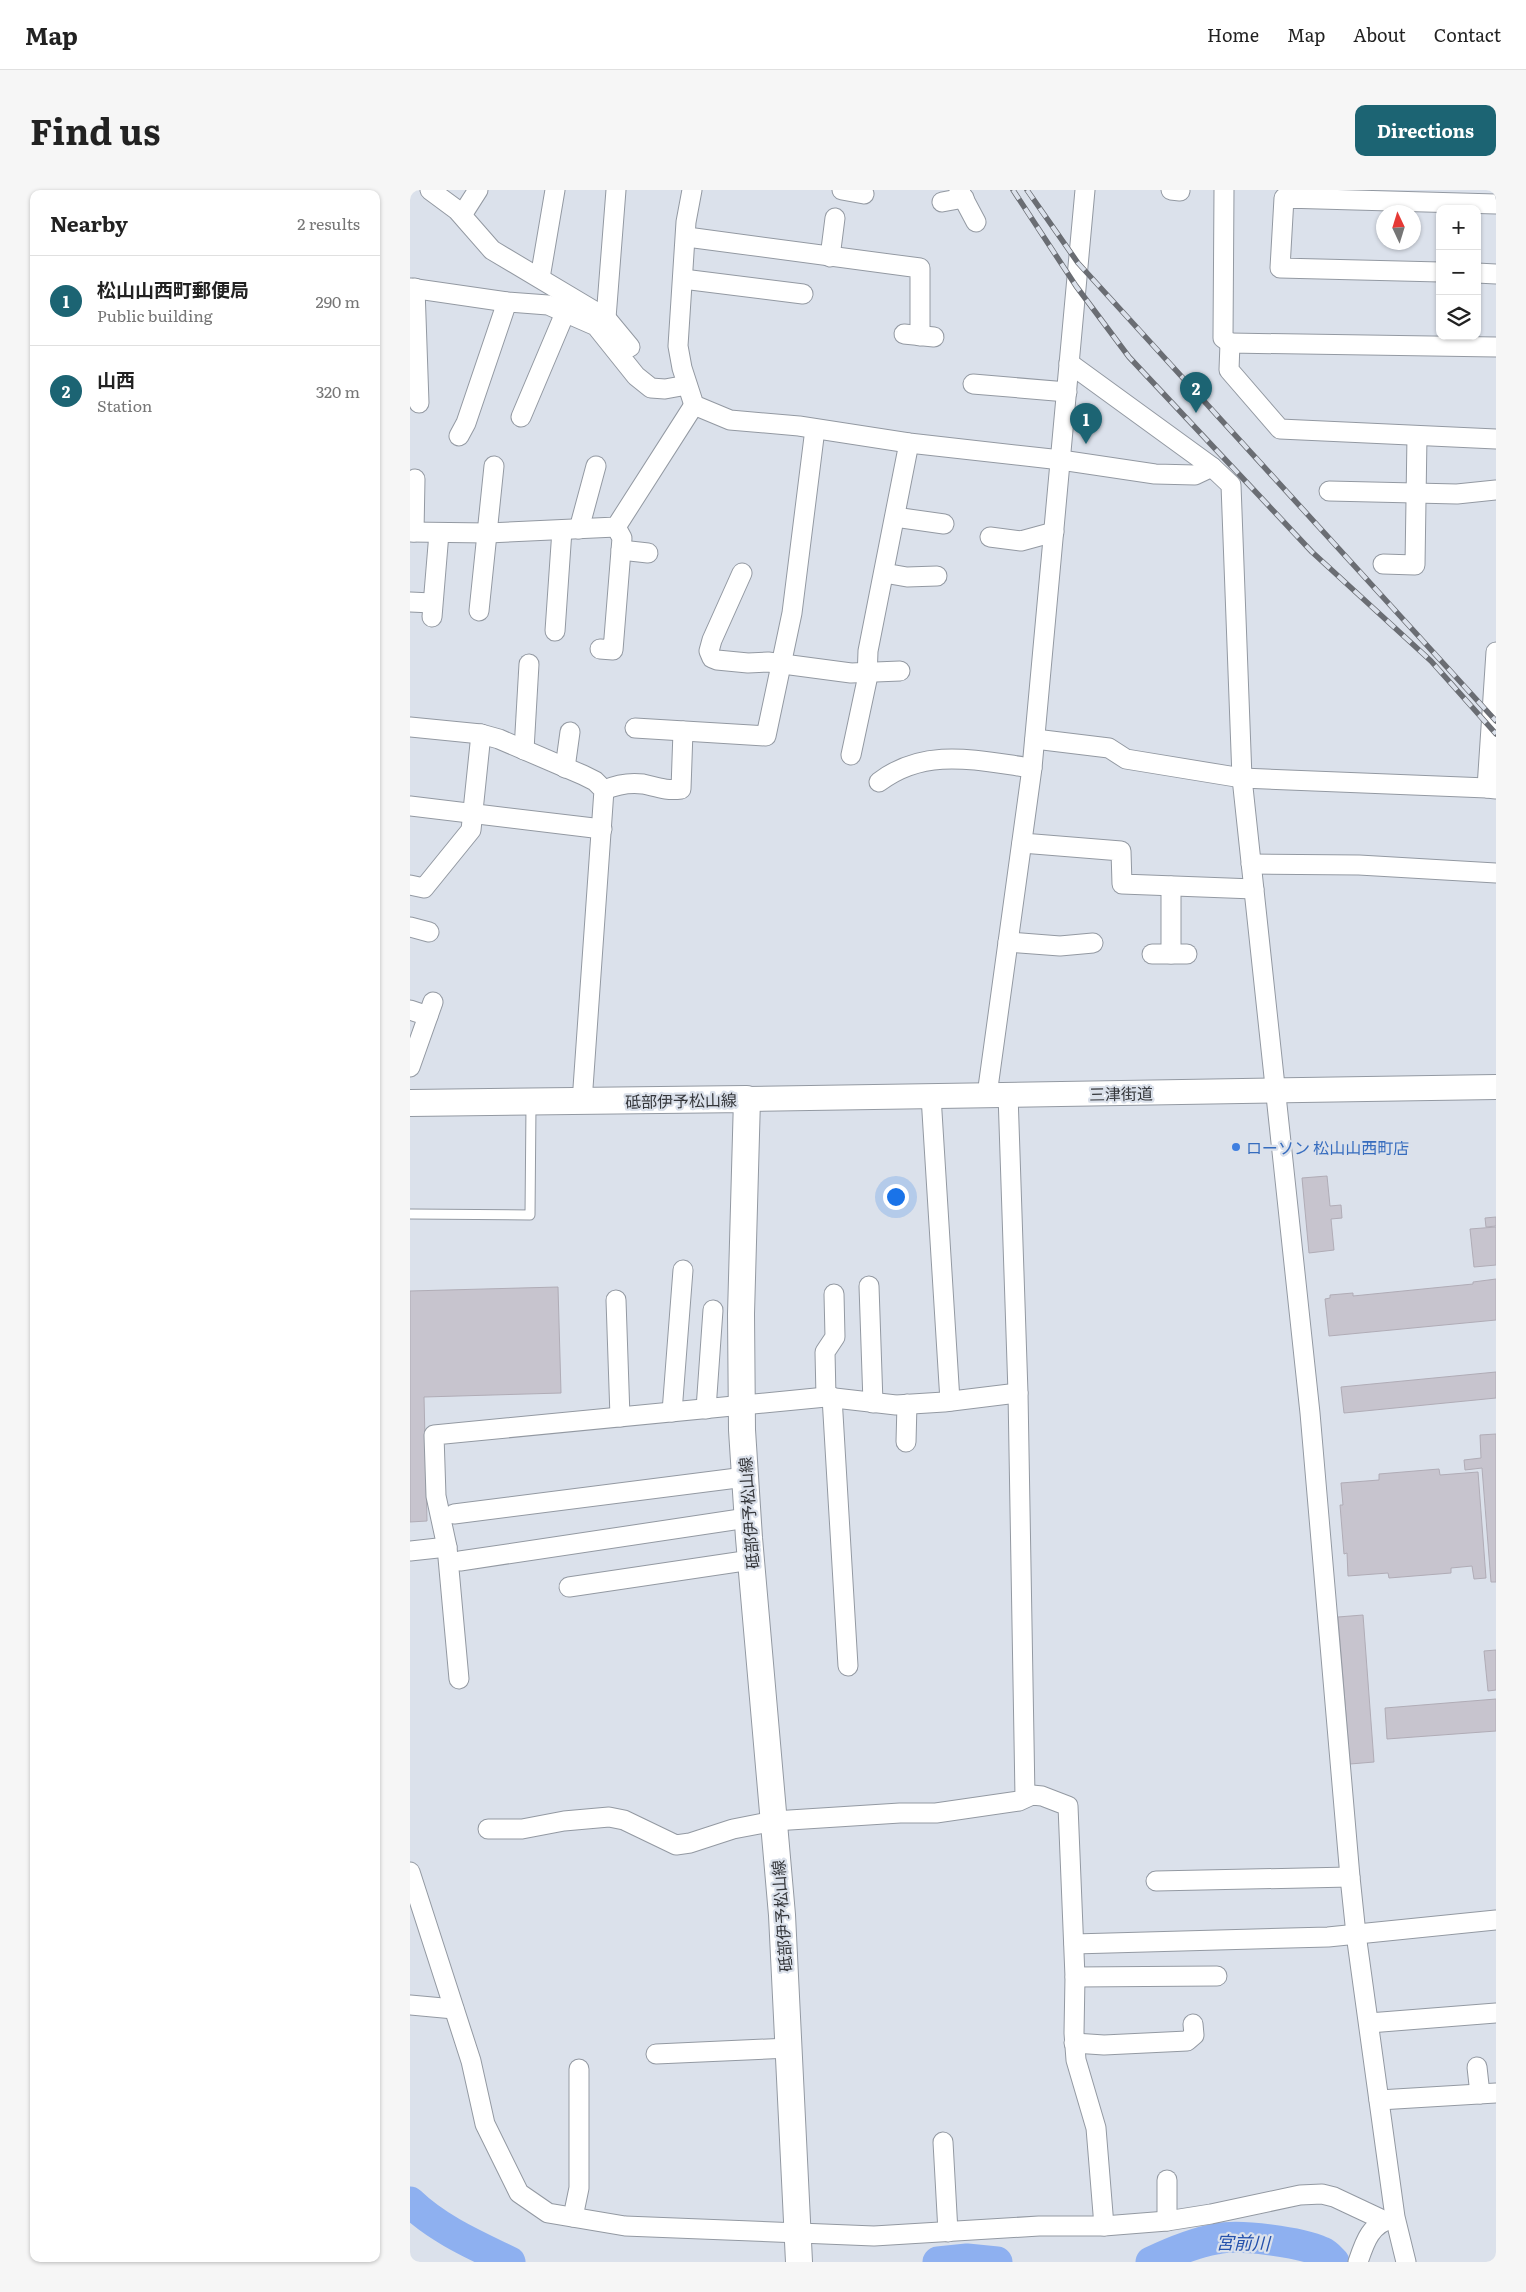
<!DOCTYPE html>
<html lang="en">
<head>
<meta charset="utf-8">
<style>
	body { margin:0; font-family:Literata,"Noto Sans JP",serif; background:#f6f6f6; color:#222 }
	.controls { position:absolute; right:15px; top:15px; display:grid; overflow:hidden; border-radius:10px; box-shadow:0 1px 4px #0004 }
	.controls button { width:45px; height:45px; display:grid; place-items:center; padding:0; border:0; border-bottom:1px solid #e0e0e0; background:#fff; color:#222; font:25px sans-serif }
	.compass { position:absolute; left:966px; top:15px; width:45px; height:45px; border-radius:50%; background:#fff; box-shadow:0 1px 4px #0004; rotate:356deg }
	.you { position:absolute; left:485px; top:1006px; width:18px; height:18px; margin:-12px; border:4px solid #fff; border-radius:50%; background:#1a73e8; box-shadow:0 0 0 8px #1a73e833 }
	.badge { display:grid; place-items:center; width:32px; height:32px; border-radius:50%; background:#1c6473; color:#fff; font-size:16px; font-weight:700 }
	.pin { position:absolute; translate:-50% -41px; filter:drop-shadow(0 1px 2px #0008) }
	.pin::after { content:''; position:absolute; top:26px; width:18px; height:15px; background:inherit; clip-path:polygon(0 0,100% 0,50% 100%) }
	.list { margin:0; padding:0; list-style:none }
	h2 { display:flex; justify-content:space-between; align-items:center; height:65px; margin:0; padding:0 20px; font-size:21px }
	h2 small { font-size:16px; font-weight:400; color:#767676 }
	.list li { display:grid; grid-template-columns:32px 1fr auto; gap:15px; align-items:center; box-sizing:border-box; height:90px; padding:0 20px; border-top:1px solid #e0e0e0 }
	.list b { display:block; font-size:19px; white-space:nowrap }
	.list p { margin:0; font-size:16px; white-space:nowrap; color:#767676 }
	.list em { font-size:16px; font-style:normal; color:#767676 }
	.icon { flex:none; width:28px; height:28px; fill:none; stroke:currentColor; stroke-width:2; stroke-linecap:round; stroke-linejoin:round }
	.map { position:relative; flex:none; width:1086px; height:2072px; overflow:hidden; border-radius:10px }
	header { display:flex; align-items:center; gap:30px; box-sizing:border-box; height:70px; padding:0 25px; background:#fff; border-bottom:1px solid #e0e0e0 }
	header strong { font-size:24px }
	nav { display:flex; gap:28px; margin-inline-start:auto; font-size:18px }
	.intro { display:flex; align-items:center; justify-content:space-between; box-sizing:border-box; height:120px; padding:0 30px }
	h1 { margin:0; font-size:35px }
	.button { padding:12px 22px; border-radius:10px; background:#1c6473; color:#fff; font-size:18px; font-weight:700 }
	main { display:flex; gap:30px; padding:0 30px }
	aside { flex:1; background:#fff; border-radius:10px; box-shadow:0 1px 4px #0004 }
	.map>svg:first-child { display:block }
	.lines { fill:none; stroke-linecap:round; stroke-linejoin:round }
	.river { stroke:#8eb0f0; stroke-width:31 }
	.building { fill:#c7c4ce; stroke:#b0acb6 }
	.service-casing { stroke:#9399a2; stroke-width:11 }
	.minor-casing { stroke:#9399a2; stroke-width:21 }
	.tertiary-casing { stroke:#9399a2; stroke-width:26 }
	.secondary-casing { stroke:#9399a2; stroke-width:28 }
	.service { stroke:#fff; stroke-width:9 }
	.minor { stroke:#fff; stroke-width:19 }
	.tertiary { stroke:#fff; stroke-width:24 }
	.secondary { stroke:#fff; stroke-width:26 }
	.rail-casing { stroke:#6a6d73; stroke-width:5.5 }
	.rail { stroke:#dbe1eb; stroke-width:4; stroke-dasharray:11; stroke-linecap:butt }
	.shop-dot { fill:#3f7fe0; stroke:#dbe1eb; stroke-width:2 }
	.labels { text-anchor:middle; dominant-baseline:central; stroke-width:4.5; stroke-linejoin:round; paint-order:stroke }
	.street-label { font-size:16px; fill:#34363a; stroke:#dbe1eb }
	.shop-label { font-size:16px; fill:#366cbe; stroke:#dbe1eb; text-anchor:start }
	.water-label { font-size:18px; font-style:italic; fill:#2451ac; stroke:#dbe1eb }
</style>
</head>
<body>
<header>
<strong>Map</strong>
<nav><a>Home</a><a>Map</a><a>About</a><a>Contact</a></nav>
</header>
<div class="intro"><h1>Find us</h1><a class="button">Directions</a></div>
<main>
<aside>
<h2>Nearby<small>2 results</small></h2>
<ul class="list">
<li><span class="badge">1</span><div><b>松山山西町郵便局</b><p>Public building</p></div><em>290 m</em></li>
<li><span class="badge">2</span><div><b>山西</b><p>Station</p></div><em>320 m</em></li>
</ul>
</aside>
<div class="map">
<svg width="1086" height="2072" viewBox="0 0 1086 2072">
	<rect width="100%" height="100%" fill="#dbe1eb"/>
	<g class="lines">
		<g class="river">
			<path d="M0 2012C28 2039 65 2055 100 2072"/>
			<polyline points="528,2072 557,2069 587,2072"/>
			<path d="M741 2072C762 2062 783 2053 806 2049 830 2044 890 2052 912 2062 917 2064 921 2069 924 2072"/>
		</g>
	</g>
	<g class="building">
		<polygon points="917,986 920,1016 931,1015 932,1028 921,1029 924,1060 899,1063 892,988"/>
		<polygon points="1086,1027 1086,1036 1076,1037 1075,1028"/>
		<polygon points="1086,1037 1086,1075 1064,1077 1060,1039"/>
		<polygon points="1086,1089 1086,1130 919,1146 915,1109 920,1108 920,1105 943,1103 943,1106 1063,1094 1063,1092"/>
		<polygon points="148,1097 151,1203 14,1207 17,1331 0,1332 0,1101"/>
		<polygon points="1086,1182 1086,1208 934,1223 931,1197"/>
		<polygon points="1086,1244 1086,1392 1081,1392 1072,1278 1055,1280 1054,1270 1071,1268 1070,1245"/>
		<polygon points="1029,1279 1030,1285 1068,1282 1076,1388 1064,1389 1062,1376 1041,1378 1041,1383 979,1388 978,1383 938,1386 937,1363 934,1364 930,1315 933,1315 931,1293 969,1290 969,1284"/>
		<polygon points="953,1425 964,1572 940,1574 928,1427"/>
		<polygon points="1086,1460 1086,1500 1078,1501 1074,1461"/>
		<polygon points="1086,1509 1086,1541 977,1549 975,1518"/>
	</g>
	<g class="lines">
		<defs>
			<polyline id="service" points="0,1024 120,1025 121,915"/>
			<g id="minor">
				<polyline points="20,0 47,20 82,60 196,128 220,157"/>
				<polyline points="282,0 276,32 268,156 272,178 284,215 320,230 389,236 499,253 651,270 745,284 785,285 802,277"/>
				<polyline points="432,0 454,4"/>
				<polyline points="549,0 566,32"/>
				<polyline points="761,0 770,1"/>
				<polyline points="814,0 813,148 820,153"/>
				<polyline points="532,12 554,8"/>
				<polyline points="52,25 68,0"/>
				<polyline points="277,47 510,78 510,146"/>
				<polyline points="420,67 425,28"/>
				<polyline points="1030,82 870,78 874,8 1086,14"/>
				<polyline points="1067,83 1086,84"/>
				<polyline points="130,88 145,0"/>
				<polyline points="273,89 393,104"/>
				<polyline points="0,98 97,112 138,115 186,136 226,186 241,198 255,199 277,195"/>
				<polyline points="5,98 9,213"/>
				<polyline points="196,128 206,0"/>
				<polyline points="494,144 524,147"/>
				<polyline points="1086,157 820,153 819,180 870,239 1086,249"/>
				<polyline points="659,173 802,277 821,295 832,588 900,1223 940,1687 946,1744 985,2027 996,2072"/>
				<polyline points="563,194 657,202"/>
				<polyline points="111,227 155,123"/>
				<polyline points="49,246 56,233 97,112"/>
				<polyline points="919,301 1047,304 1086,300"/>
				<polyline points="485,327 534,334"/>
				<polyline points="169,339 186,276"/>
				<polyline points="0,342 78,343 206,337 284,215"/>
				<polyline points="4,342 5,289"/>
				<polyline points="580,347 611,351 644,342"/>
				<polyline points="211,360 238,363"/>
				<polyline points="973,374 1005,375 1007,246"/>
				<polyline points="332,383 302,450 299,461 302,468 307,470 338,473 358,472 441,483 490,481"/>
				<polyline points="474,383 497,387 527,386"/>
				<polyline points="0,412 22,413"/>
				<polyline points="69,421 84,276"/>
				<polyline points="22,427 29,343"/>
				<polyline points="145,441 152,340"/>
				<polyline points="190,459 203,460 212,348 206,337"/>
				<polyline points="1086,462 1077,598 1086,599"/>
				<polyline points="0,537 71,544 89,549 173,585 185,591 194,600 172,912"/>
				<polyline points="225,538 356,546 382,423 405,239"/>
				<polyline points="625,549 699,558 716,569 832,588 1077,598"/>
				<polyline points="114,560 119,474"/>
				<polyline points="441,565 457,490 458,461 499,253"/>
				<polyline points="155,578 160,542"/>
				<path d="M469 592C516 556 568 571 622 578"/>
				<path d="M194 600C206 595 219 592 233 594 247 597 256 601 271 599L273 541"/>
				<polyline points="0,616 192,639"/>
				<polyline points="612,653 711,661 712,694 844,699"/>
				<polyline points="841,674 949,675 1086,683"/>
				<polyline points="0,695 14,698 61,640 71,544"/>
				<polyline points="761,696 761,764"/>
				<polyline points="0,737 19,742"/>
				<polyline points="598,752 650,756 683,753"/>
				<polyline points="742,764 777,764"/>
				<polyline points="0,820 18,826"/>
				<polyline points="0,877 23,812"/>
				<polyline points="598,904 608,1203 615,1607"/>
				<polyline points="577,905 622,578 675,0"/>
				<polyline points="521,906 540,1211"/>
				<polyline points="459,1096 463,1213"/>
				<polyline points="206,1110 210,1227"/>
				<polyline points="416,1207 415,1162 425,1147 424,1104"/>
				<polyline points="422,1207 438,1476"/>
				<polyline points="296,1219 303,1120"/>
				<polyline points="262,1222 273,1080"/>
				<polyline points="496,1252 497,1214"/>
				<polyline points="44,1324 335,1287"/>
				<polyline points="0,1361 37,1357"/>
				<polyline points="50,1371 337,1328"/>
				<polyline points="159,1397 341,1370"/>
				<polyline points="49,1489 37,1357 26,1306 24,1245 416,1207 486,1215 534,1212 608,1203"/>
				<polyline points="78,1639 112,1639 154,1631 199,1627 214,1630 266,1655 280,1653 323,1639 364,1631 490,1623 526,1623 609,1611 622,1605 632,1606 658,1616 665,1787 664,1843 666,1870 686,1938 694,2036"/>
				<polyline points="0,1682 61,1871 75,1934 109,2003 138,2023 215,2036 464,2046 629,2036 694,2036 757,2031 801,2024 890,2005 912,2004 924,2007 973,2030"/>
				<polyline points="746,1691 940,1687"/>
				<polyline points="664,1754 918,1747 1086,1730"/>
				<polyline points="665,1787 807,1786"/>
				<polyline points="0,1815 44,1819"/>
				<polyline points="959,1833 1086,1823"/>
				<polyline points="664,1853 694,1855 777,1851 784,1845 783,1834"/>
				<polyline points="246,1864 379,1858"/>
				<polyline points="1067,1877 1070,1904"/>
				<polyline points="969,1910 1086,1903"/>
				<polyline points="533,1952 538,2042"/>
				<polyline points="757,1990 757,2031"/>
				<polyline points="163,2027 169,1998 169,1879"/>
				<path d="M948 2072C955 2051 961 2033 984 2028"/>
			</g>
			<polyline id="tertiary" points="337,909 1086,897"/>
			<polyline id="secondary" points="0,913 337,909 331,1124 332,1240 339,1348 372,1725 389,2072"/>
		</defs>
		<use href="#service" class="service-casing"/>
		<use href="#minor" class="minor-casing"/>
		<use href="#tertiary" class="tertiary-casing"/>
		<use href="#secondary" class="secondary-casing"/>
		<use href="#service" class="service"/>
		<use href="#minor" class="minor"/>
		<use href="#tertiary" class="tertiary"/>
		<use href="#secondary" class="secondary"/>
		<defs>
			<g id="rail">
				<polyline points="603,0 666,96 719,167 902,362 1021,471 1086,544"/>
				<polyline points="617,0 668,73 1086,531"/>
			</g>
		</defs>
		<use href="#rail" class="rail-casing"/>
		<use href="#rail" class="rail"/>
	</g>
	<circle class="shop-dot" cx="826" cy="957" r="5"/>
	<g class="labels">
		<g class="street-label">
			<text transform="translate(711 903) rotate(-1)">三津街道</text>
			<text transform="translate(271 910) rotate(-1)">砥部伊予松山線</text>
			<text transform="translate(338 1323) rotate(-94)">砥部伊予松山線</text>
			<text transform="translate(371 1726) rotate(-94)">砥部伊予松山線</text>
		</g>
		<g class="shop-label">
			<text x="836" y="957">ローソン 松山山西町店</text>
		</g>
		<g class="water-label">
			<text transform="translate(833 2052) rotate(1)">宮前川</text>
		</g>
	</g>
</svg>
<div class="controls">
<button>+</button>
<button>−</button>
<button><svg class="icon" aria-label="layers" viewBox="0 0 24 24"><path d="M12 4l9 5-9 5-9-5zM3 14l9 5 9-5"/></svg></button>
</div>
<svg class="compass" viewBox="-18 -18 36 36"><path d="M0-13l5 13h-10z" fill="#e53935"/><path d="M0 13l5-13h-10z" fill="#767676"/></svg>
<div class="you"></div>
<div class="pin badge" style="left:676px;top:254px">1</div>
<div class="pin badge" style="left:786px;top:223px">2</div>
</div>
</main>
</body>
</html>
